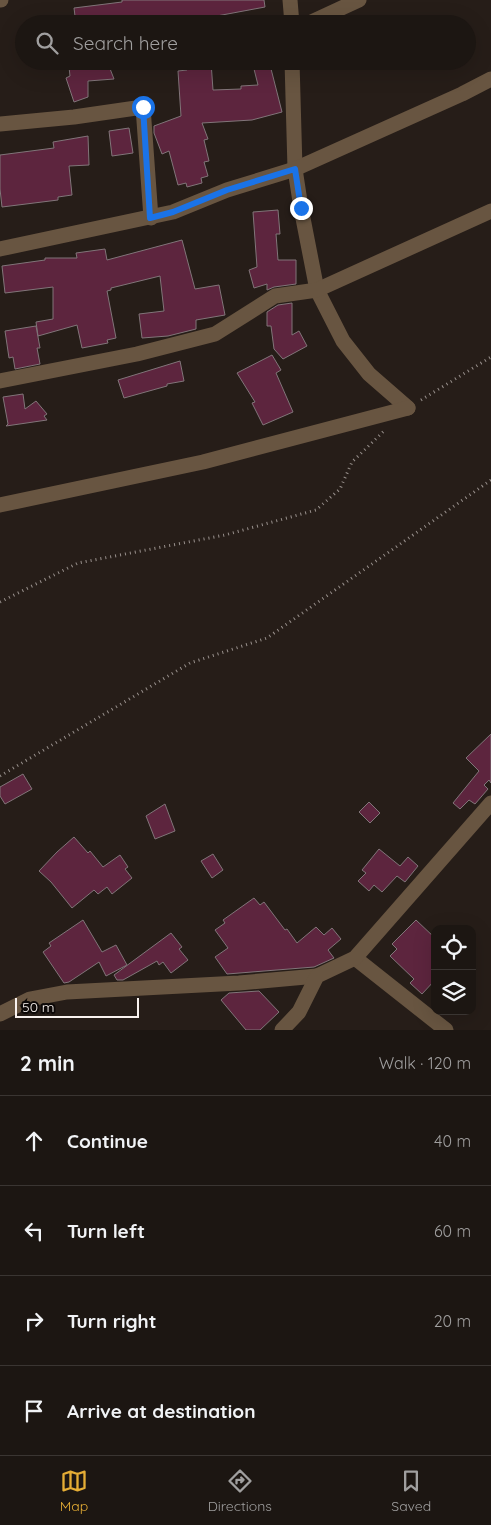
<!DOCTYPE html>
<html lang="en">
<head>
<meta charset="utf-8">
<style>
	body { margin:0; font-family:Quicksand,sans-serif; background:#292320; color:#f1f3f6 }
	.controls { position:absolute; right:15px; bottom:15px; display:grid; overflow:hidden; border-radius:10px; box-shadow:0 5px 20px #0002 }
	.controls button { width:45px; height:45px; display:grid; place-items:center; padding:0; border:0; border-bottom:1px solid #3a3532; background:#1c1612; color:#f1f3f6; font:25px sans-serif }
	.scale { position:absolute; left:15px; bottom:12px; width:124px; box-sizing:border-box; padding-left:5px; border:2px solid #f9f2ef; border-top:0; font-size:14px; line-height:18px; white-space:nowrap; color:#f9f2ef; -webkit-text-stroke:4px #0c0807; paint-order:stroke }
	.stop { position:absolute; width:15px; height:15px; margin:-11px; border:4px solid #1a73e8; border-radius:50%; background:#fff }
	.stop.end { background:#1a73e8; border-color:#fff; box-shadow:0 1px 5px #0008 }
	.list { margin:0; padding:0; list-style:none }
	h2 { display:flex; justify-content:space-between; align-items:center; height:65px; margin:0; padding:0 20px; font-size:21px }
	h2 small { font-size:16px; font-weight:400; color:#a09f9f }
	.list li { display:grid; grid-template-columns:32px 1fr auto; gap:15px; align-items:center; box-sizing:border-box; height:90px; padding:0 20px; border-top:1px solid #3a3532 }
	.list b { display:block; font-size:19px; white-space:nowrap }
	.list em { font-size:16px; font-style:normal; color:#a09f9f }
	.icon { flex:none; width:28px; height:28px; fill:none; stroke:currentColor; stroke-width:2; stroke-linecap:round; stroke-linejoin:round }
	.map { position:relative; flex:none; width:491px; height:1030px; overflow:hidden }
	.search { position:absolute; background:#1c1612; box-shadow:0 5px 20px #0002; left:15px; right:15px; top:15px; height:55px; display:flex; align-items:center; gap:12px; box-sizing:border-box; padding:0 18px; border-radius:28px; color:#a09f9f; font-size:19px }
	.sheet { height:425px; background:#1c1612 }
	nav { display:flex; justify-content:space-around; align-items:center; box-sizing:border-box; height:70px; border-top:1px solid #3a3532; background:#1c1612; font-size:14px; color:#a09f9f }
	nav a { display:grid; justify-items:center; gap:2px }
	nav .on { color:#e5ad35 }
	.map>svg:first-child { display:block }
	.building { fill:#5d253e; stroke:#817579 }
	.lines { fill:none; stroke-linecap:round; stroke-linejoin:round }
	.path { stroke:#99918d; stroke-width:3; stroke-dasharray:1 4; stroke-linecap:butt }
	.minor { stroke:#685541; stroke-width:15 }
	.route { stroke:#1a73e8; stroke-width:6 }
</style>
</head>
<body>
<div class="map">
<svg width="491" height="1030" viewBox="0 0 491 1030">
	<rect width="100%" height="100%" fill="#261d18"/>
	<g class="building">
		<polygon points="122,0 264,0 265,7 206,18 207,21 198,24 182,24 180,18 145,21 145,24 76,24 74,8 122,2"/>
		<polygon points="75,61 107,61 114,79 88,81 88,97 74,102 66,78 70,76 69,67 76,67"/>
		<polygon points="252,61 269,61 282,112 252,120 202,123 208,139 204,140 209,161 204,162 208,176 201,178 202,183 187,187 186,183 178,185 169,151 162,154 154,133 154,126 181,116 178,71 187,70 186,64 211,62 213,90 241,89 241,86 258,85"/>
		<polygon points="129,128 133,153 112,156 109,131"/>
		<polygon points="88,136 89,165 69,166 72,195 58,197 58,200 2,207 0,189 0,155 54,148 53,142"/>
		<polygon points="278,210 280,234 276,234 278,260 296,260 296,284 274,287 267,290 267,284 254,288 249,270 257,267 253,212"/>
		<polygon points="182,240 195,289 219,285 225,315 196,320 196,329 168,336 142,338 139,314 164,311 160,276 111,288 111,290 107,291 116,338 107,340 108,343 82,348 77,325 38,336 36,322 53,319 53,287 5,293 2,266 45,260 45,258 77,258 76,253 105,249 107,260"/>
		<polygon points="292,303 292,335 299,331 307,346 283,359 274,349 271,326 267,326 267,312 278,305"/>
		<polygon points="36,326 40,348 37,348 40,364 15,369 13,357 9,358 5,331"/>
		<polygon points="272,355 281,370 276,373 293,412 263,425 252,403 255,402 237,373"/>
		<polygon points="180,361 184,381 167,384 167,386 124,398 118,380"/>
		<polygon points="23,394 25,409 36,401 47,414 44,416 47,420 6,426 8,424 3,397"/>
		<polygon points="491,734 491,783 489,780 484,785 488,789 475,804 469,800 460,809 453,803 479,771 466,758"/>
		<polygon points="23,774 32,789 5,804 0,796 0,787"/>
		<polygon points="369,802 380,813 370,823 359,812"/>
		<polygon points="165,804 175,831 155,839 146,816"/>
		<polygon points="74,837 88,853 90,851 103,867 120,855 128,867 125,869 132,878 112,894 107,887 98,894 94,890 72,908 51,882 39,871 57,852"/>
		<polygon points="379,849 400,866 408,857 418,866 405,882 397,876 382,892 374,885 369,891 358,881 366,873 362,870"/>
		<polygon points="213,854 223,870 212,878 201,861"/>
		<polygon points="254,898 260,905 264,902 285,930 287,929 297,943 316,927 324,935 332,928 341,939 328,950 334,958 314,967 227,974 215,957 228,948 215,930 225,923 223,920"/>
		<polygon points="83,920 102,952 116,945 127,965 106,976 99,962 69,982 64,983 43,952 51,946 49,943"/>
		<polygon points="416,920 435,938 435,980 422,994 410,983 414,979 390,956 397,949 392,944"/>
		<polygon points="171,933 182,947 179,949 188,960 171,973 163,962 159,965 157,961 123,980 117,980 114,975"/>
		<polygon points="259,991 279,1012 260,1030 246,1030 221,1000 229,993"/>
	</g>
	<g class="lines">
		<g class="path">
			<polyline points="421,400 491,357"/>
			<polyline points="0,602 78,563 225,535 316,510 340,489 352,462 384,431"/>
			<polyline points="0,776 190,663 267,638 491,480"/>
		</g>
		<g class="minor">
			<polyline points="0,0 1,0"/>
			<polyline points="290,0 292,24"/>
			<polyline points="307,24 359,0"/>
			<polyline points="292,61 295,169 301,208 317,290 343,341 369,374 408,408"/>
			<polyline points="0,124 74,117 143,107 151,218"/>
			<polyline points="0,249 173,212 227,190 295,169 462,94 491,79"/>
			<polyline points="0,381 137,354 215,334 275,296 317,290 491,211"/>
			<polyline points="0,505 203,462 408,408"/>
			<polyline points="355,958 446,1030"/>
			<polyline points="0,1014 30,999 67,992 239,983 317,976"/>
			<polyline points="282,1030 299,1012 317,976 355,958 491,803"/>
		</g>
	</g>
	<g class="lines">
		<polyline class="route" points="143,107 150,218 173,212 227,190 295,169 301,208"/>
	</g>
</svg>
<div class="controls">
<button><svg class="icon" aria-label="locate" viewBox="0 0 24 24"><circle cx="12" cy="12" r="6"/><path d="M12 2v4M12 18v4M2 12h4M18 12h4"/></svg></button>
<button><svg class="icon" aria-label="layers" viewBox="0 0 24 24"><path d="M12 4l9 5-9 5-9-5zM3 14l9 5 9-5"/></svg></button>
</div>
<div class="scale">50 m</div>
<div class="stop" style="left:143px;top:107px"></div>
<div class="stop end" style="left:301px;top:208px"></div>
<div class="search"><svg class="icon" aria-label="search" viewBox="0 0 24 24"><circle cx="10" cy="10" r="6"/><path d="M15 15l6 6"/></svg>Search here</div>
</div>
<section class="sheet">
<h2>2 min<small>Walk · 120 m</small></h2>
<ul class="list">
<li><svg class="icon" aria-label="ahead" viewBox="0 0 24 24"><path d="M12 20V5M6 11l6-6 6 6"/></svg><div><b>Continue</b></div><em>40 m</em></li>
<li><svg class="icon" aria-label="left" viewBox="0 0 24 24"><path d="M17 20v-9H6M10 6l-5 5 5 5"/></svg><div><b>Turn left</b></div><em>60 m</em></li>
<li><svg class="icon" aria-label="right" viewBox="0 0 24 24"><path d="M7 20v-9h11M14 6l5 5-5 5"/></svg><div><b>Turn right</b></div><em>20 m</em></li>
<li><svg class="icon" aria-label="arrive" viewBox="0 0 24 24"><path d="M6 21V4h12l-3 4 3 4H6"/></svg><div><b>Arrive at destination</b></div></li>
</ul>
</section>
<nav>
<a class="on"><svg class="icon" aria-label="map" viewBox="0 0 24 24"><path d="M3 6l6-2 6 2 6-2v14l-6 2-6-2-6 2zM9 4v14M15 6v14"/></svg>Map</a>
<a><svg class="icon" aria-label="directions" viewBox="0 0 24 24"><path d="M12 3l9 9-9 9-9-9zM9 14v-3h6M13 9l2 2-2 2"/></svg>Directions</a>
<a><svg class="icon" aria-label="saved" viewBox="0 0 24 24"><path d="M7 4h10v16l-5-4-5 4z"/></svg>Saved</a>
</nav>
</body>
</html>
